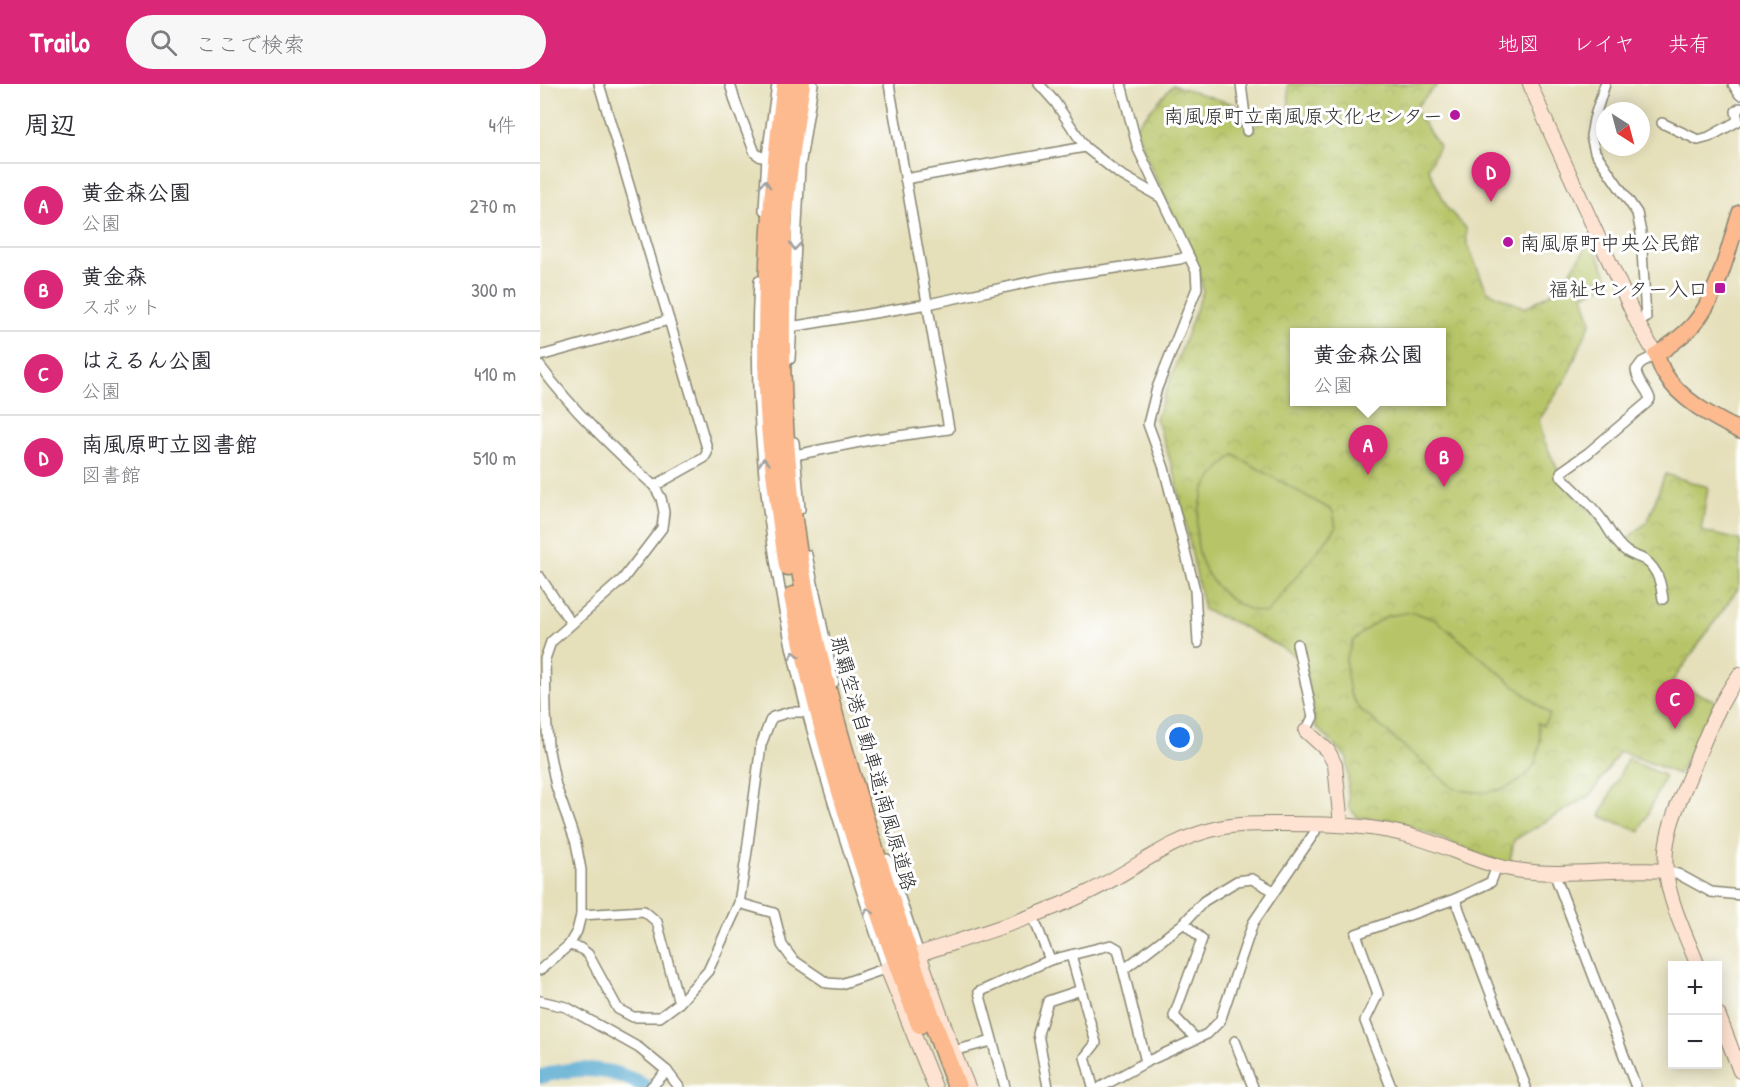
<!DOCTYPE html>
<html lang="ja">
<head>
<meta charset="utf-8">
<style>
	body { margin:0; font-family:"Patrick Hand","Klee One",sans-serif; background:#f7f7f7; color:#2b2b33 }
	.controls { position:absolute; right:18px; bottom:18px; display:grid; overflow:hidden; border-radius:0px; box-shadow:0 3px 15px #0003 }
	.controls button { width:54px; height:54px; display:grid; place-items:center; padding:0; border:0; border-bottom:2px solid #e1e1e2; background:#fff; color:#2b2b33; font:30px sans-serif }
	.compass { position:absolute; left:1056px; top:18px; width:54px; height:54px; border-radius:50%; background:#fff; box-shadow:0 3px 15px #0003; rotate:144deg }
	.you { position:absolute; left:640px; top:654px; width:21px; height:21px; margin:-15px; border:4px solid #fff; border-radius:50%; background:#1a73e8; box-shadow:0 0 0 9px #1a73e833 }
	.badge { display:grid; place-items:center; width:39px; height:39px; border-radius:50%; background:#db2777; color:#fff; font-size:20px; font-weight:700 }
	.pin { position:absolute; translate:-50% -50px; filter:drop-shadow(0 2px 3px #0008) }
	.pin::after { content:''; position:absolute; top:32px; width:21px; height:18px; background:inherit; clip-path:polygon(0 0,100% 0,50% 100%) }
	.popup { position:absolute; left:750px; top:244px; width:156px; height:78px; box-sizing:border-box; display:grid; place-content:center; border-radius:0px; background:#fff; filter:drop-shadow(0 2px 4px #0005); font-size:20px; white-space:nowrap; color:#7c7c81 }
	.popup b { font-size:22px; color:#2b2b33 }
	.popup::after { content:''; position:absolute; left:50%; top:100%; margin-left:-12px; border:12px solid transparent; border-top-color:#fff }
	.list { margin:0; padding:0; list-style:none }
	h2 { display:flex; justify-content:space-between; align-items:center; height:78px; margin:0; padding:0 24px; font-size:26px }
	h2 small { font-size:20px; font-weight:400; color:#7c7c81 }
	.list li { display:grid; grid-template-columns:39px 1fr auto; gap:18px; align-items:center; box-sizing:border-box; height:84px; padding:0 24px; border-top:2px solid #e1e1e2 }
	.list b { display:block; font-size:22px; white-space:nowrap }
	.list p { margin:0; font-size:20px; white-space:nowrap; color:#7c7c81 }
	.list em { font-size:20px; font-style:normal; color:#7c7c81 }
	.icon { flex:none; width:33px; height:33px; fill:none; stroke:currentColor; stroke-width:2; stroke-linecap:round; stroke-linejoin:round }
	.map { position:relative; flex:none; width:1200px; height:1003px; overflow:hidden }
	header { display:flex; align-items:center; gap:36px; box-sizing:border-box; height:84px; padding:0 30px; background:#db2777; color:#fff }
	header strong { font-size:28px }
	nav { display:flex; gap:33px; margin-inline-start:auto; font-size:21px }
	.search { width:420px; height:54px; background:#f7f7f7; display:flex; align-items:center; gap:15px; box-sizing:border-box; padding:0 21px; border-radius:33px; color:#7c7c81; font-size:22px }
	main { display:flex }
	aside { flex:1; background:#fff }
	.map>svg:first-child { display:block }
	.park { fill:url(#park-crowns); stroke:#71784a; stroke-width:1.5; fill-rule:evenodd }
	.garden { fill:#b7c568; stroke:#71784a; stroke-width:1.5 }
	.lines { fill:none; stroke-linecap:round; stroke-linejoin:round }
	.river { stroke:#52a7ce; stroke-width:15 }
	.street-casing { stroke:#888572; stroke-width:12 }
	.secondary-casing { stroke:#888572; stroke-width:16 }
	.primary-casing { stroke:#888572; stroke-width:18 }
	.highway-casing { stroke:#888572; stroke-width:21 }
	.street { stroke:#fff; stroke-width:9 }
	.secondary { stroke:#fee3d2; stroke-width:14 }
	.primary { stroke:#fcba8e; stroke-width:15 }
	.highway { stroke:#fcba8e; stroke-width:18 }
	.oneway { stroke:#a0a0a0 }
	.poi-dot { fill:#b5179e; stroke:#fff; stroke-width:2 }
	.labels { text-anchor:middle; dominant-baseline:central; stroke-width:6; stroke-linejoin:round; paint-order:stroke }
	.poi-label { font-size:20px; fill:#2b2b2b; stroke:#fff; text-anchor:end }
	.street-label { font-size:20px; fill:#2b2b2b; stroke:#fff }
</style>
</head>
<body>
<header>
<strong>Trailo</strong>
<div class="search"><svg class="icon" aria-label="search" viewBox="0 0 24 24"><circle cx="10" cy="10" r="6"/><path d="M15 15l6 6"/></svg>ここで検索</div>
<nav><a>地図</a><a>レイヤ</a><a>共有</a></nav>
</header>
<main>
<aside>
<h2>周辺<small>4件</small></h2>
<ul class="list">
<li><span class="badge">A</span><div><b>黄金森公園</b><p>公園</p></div><em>270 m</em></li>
<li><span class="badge">B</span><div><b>黄金森</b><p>スポット</p></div><em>300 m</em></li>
<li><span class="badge">C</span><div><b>はえるん公園</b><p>公園</p></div><em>410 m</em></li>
<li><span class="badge">D</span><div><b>南風原町立図書館</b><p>図書館</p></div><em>510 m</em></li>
</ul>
</aside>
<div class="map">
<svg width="1200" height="1003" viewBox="0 0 1200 1003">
	<defs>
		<pattern id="park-crowns" width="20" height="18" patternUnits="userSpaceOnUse" patternTransform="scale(1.5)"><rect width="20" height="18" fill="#b7c568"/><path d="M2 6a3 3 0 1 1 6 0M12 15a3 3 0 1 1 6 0" fill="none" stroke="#9ea95a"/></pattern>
	</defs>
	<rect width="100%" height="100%" fill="#fff"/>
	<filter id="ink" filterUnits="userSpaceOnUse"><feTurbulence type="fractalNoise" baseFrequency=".0167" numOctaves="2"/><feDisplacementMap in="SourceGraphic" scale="12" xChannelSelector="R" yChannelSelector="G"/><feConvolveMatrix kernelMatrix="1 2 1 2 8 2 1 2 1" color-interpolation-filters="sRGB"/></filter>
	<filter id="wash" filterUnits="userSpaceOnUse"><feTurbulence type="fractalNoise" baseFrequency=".008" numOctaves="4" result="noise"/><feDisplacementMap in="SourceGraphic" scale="24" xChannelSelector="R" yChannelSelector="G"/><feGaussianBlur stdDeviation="1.35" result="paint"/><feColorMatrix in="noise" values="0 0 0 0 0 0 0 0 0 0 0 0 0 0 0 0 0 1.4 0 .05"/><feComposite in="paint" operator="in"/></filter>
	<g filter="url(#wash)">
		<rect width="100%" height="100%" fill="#e5dfba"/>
		<path class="park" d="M748 0H898L874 25 899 62 888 84 908 125 926 144 927 160 947 207 985 224 1020 204 1051 156 1071 199 1043 211 1051 238 1026 295 999 336 1004 356 1025 401 1082 459 1108 437 1125 390 1168 403 1161 447 1200 456V502L1132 598 1176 617 1138 690 1080 667 1051 711 974 756 969 782 860 738 817 733 809 723 807 674 776 643 764 576 700 541 664 526 635 391 616 334 663 207 659 187 612 86 595 43 633 1 696 21 707 47 749 23ZM754 249H902V318H754Z"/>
		<g class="garden">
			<path d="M694 371 793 427 796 444 727 529C710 528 694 519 682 508 656 483 652 453 661 419 662 413 663 407 666 402 674 390 683 380 694 371Z"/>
			<path d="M872 528 896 536 1010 631 1003 641 998 639C1010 695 961 718 913 704L819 624 810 610 807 591 806 575 813 557 830 542 847 532Z"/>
			<polygon points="1087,675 1125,692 1100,747 1060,732"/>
		</g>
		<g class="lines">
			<path class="river" d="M0 993C36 981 74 983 106 1003"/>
		</g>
	</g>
	<g filter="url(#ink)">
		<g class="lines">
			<defs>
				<g id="street">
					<polyline points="59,0 167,364 167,369 164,374 114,402"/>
					<polyline points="190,0 196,20 215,69 221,73 227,72"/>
					<polyline points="499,0 515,18 545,63 578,89 620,113"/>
					<polyline points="581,0 598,65 656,187 657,204 617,304 608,340 624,384 655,506 658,559"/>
					<polyline points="701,0 707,47"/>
					<polyline points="1065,0 1054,35 1051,52 1055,68 1097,129 1101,149 1106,234 1097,238"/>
					<polyline points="1193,0 1200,11"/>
					<polyline points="1122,39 1158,56 1169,53 1198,37 1196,27 1200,24"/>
					<polyline points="365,95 545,63"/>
					<polyline points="224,126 227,72 237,0"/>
					<polyline points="250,243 388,220 513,193 640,175 648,172"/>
					<path d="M1116 271 1102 278 1096 286C1097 298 1107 304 1110 315L1108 318 1048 369 1021 388V392C1035 407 1051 420 1063 437 1070 447 1075 459 1086 467 1095 474 1105 472 1113 484 1120 493 1121 503 1123 515"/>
					<polyline points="0,272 129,236"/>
					<polyline points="250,275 260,83 273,0"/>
					<path d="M0 282C33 327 73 364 114 402L121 414 124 428 122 444 83 495 11 558 5 575 6 629 8 662 16 702 36 759 41 786V831L37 847 29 861 0 886"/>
					<polyline points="254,358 260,425"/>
					<polyline points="255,371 335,355 409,345 349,0"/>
					<polyline points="267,471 294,598"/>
					<polyline points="0,493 31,539"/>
					<polyline points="757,560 773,633 766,647"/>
					<polyline points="347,775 379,870"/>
					<polyline points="1126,787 1138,790 1171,808 1200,811"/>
					<polyline points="1014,789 1096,1003"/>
					<polyline points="915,815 986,1003"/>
					<path d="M199 819 234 829 242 861 253 876 287 899 301 900 347 884C312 778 275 671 251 562 226 443 212 318 219 197"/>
					<polyline points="41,831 104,827 117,838 139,919"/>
					<polyline points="493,832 510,876 571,861 578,865 606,978"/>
					<polyline points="644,839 662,855 634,932 656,955"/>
					<polyline points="29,861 40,864 48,870 78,925 93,933 120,933 139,919 168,887 199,819 207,767 221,661 230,637 233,633 250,628 268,628"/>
					<polyline points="531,871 556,959 545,973 553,1003"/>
					<polyline points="583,886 644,839 664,817 697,797 712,795 734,807"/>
					<polyline points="0,917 26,923 99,964 127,987 139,1003"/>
					<polyline points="695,957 713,1003"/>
					<polyline points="413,967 452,957"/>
					<polyline points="111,1003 127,987"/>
					<polyline points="465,1003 439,908 510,876"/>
					<polyline points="508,1003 498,950 508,917 541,906"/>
					<polyline points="561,1003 606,978 667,950 680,937 713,839 775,748 774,740"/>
					<polyline points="851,1003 825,937 838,910 816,850 915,815 951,798 957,782"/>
				</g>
				<g id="secondary">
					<polyline points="990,0 1009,45 1097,238 1116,271"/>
					<polyline points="766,647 788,667 795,681 801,741"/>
					<path d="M1158 882C1146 851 1129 819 1126 786 1122 751 1140 716 1153 684 1166 652 1179 618 1200 590"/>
					<polyline points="347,884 395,1003"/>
					<polyline points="1178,930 1200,987"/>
					<path d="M428 1003 413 967 379 870C436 851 495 834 549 808 591 788 629 755 675 745 698 739 723 740 747 740 792 740 838 741 881 755 913 765 943 781 976 786 1026 794 1076 783 1126 787"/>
				</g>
				<g id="primary">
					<path d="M1116 271C1129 262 1142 253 1153 241 1178 213 1188 165 1200 129"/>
					<path d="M1116 271C1119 277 1121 284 1124 289 1139 315 1174 334 1200 347"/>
				</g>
				<g id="highway">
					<path d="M246 0C231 113 222 227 230 342 234 389 241 435 248 482"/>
					<path d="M261 0C254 43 248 85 244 128 242 149 243 170 242 190 239 264 242 338 250 412 263 527 294 639 329 749 356 835 385 919 417 1003"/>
					<path d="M253 512C281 657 327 802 380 940"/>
				</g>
			</defs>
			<use href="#street" class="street-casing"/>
			<use href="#secondary" class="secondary-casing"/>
			<use href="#primary" class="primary-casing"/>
			<use href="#highway" class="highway-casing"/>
			<use href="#street" class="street"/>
			<use href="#secondary" class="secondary"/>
			<use href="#primary" class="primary"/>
			<use href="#highway" class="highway"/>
		</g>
		<defs><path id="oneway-chevron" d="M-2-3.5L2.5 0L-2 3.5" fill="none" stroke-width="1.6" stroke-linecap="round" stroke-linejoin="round" transform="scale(1.5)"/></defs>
		<g class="oneway">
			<use href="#oneway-chevron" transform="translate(225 100) rotate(-87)"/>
			<use href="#oneway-chevron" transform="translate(255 162) rotate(94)"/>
			<use href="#oneway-chevron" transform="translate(224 378) rotate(-95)"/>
			<use href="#oneway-chevron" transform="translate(254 571) rotate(-104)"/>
			<use href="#oneway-chevron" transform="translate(328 828) rotate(-108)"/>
		</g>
	</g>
	<g class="poi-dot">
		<circle cx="915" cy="31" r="6"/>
		<circle cx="968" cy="158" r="6"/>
		<rect x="1174" y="198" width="12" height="12" rx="3"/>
	</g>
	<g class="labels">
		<g class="poi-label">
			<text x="903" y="31">南風原町立南風原文化センター</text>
			<text x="980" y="158" text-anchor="start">南風原町中央公民館</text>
			<text x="1168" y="204">福祉センター入口</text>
		</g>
		<g class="street-label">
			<text transform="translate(334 679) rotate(74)">那覇空港自動車道;南風原道路</text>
		</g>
	</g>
</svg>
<div class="controls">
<button>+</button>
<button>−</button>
</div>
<svg class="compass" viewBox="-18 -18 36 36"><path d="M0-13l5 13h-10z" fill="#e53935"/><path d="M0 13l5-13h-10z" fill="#7c7c81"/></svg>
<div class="you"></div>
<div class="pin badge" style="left:828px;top:391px">A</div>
<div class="popup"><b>黄金森公園</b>公園</div>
<div class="pin badge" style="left:904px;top:403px">B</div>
<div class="pin badge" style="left:1135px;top:645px">C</div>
<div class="pin badge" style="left:951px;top:118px">D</div>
</div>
</main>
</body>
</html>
